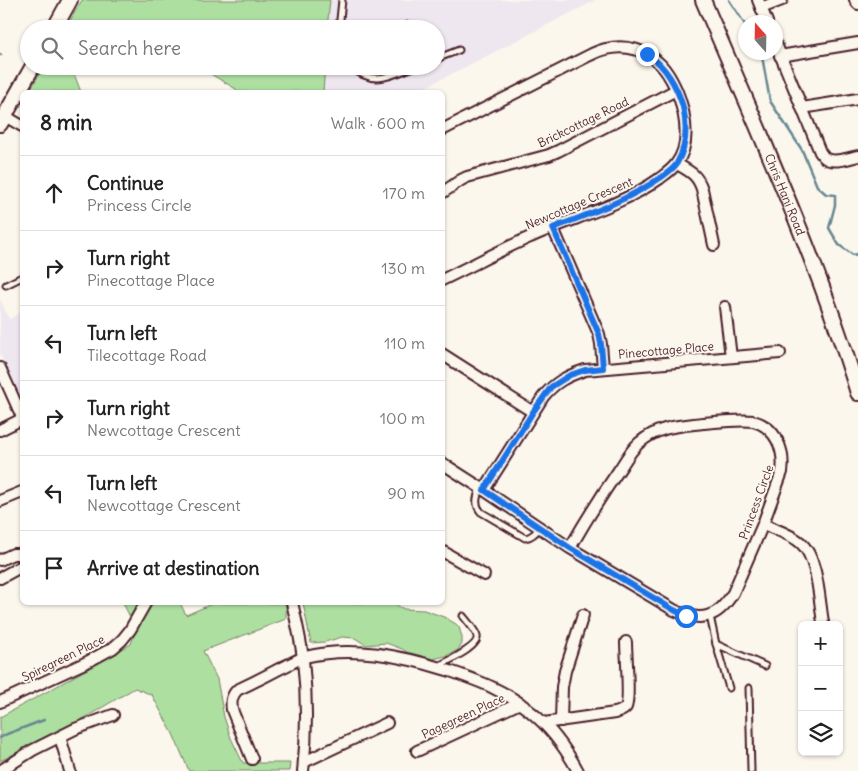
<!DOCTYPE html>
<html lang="en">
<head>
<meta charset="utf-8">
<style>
	body { margin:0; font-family:Delius,sans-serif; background:#f2f2f2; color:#222 }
	.controls { position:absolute; right:15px; bottom:15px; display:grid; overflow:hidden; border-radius:8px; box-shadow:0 1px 4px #0004 }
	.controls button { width:45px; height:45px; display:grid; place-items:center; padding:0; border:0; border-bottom:1px solid #e0e0e0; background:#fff; color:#222; font:25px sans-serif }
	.compass { position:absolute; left:738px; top:15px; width:45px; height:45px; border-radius:50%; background:#fff; box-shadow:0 1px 4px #0004; rotate:340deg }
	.stop { position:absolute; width:15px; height:15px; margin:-11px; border:4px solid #1a73e8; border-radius:50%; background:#fff }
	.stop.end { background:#1a73e8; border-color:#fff; box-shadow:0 1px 5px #0008 }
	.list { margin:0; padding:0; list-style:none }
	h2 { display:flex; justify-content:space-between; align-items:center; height:65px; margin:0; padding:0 20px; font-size:21px }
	h2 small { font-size:16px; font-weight:400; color:#767676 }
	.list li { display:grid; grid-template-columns:32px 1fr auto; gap:15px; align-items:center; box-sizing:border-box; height:75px; padding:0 20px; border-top:1px solid #e0e0e0 }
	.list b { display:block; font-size:19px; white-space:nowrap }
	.list p { margin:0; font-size:16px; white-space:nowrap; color:#767676 }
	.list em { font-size:16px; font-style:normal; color:#767676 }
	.icon { flex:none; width:28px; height:28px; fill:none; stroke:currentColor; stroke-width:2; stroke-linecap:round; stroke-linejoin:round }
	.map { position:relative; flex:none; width:858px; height:771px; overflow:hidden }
	.search { position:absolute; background:#fff; box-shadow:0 1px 4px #0004; left:20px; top:20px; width:425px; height:55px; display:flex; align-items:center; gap:12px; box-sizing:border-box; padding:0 18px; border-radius:28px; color:#767676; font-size:19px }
	.panel { position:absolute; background:#fff; box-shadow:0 1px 4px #0004; left:20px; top:90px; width:425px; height:515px; border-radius:8px }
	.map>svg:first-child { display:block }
	.built { fill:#eee7ef }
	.green { fill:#acdfa0; stroke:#7b7f66 }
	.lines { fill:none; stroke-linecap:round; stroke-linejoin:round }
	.stream { stroke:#688792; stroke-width:2.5 }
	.service-casing { stroke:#4a1f2b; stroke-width:9 }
	.minor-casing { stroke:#4a1f2b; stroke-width:14 }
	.secondary-casing { stroke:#4a1f2b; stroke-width:18 }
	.service { stroke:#fbf7ec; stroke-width:5 }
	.minor { stroke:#fbf7ec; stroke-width:10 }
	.secondary { stroke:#fbf7ec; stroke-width:14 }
	.route { stroke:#1a73e8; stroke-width:6 }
	.labels { text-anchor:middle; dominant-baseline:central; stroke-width:4; stroke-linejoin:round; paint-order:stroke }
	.street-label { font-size:12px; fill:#4a1f2b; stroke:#fbf7ec }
</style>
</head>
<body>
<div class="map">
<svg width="858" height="771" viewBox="0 0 858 771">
	<rect width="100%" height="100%" fill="#fbf7ec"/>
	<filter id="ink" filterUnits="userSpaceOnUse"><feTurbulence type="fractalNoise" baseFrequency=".02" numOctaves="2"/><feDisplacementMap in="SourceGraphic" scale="10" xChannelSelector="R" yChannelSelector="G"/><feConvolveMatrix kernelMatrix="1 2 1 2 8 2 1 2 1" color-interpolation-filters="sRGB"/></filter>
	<g filter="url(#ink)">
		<g class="built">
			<polygon points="330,0 596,0 416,92 323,92 325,66 436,66 436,29 327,29"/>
			<polygon points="0,299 9,319 22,312 22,403 0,354"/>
		</g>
		<g class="green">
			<polygon points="82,0 330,0 327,29 134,29 128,25 119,29 65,29"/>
			<polygon points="44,66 71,66 81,92 29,92"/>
			<polygon points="197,66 325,66 323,92 237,92 236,89"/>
			<polygon points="123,603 180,603 186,615 214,603 285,603 286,606 286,619 203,651 217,679 224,717 231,738 243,763 290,763 289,771 189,771 173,734 152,695 135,688 61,732 0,761 0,717 50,690 131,644 136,629"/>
			<polygon points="303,603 395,603 398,606 404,609 424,610 444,617 456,624 459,627 462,637 462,644 458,650 446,656 433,659 420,658 413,656 402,649 386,643 366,645 355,638 342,637 325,642 311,643"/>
		</g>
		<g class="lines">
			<g class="stream">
				<polyline points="729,0 746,26"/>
				<polyline points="760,52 762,56 770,101 802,150 817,186 826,194 835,195 835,205 829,228 839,245 853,255 858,254"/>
				<polyline points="0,54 1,55"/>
				<polyline points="0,738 7,734 44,720"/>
			</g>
			<defs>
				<g id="service">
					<polyline points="408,25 410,29"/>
					<polyline points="339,29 342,0"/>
					<polyline points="436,59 459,50"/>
					<path d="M350 66C373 87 390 76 416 66"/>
					<polyline points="6,285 22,277"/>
					<path d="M480 488C477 497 474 504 481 512L525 538C532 537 536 533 540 527"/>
					<polyline points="710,616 716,644 729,688"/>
					<polyline points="716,644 765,666"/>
					<path d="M437 667C445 662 480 647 477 636 475 630 468 622 463 616"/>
					<polyline points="749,688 751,771"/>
				</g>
				<g id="minor">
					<polyline points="758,0 767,22"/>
					<polyline points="855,0 858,4"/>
					<polyline points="761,8 782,0"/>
					<path d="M776 44 820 152C821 153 824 158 825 158 833 164 849 158 858 156"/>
					<polyline points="780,56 858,43"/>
					<polyline points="802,108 858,99"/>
					<polyline points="5,116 22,126"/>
					<path d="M442 130 588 56C594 53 600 50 606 49 626 44 647 50 661 65 681 87 696 139 676 164 672 170 664 175 659 179 619 207 571 218 528 238 499 251 471 266 442 280"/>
					<path d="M677 164C689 171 697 174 702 189L714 245"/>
					<polyline points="442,193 461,180 467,177 549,155 558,151 676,90"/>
					<polyline points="553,228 599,334 601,344 603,368"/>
					<polyline points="725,307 731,357"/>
					<polyline points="442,354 533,412"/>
					<polyline points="0,368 22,417"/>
					<polyline points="0,430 22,419"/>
					<path d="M442 463 484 490 570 548 674 610C701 623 718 618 733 593L763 524 782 472C785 450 776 427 753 421 741 419 716 422 703 423 678 426 659 426 639 443 632 449 626 459 621 467 603 493 586 520 570 548"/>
					<path d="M484 490 543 397C555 382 567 376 585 370L780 353"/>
					<polyline points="0,501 22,492"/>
					<path d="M763 524C776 530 791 534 801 543 818 558 819 600 823 622"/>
					<polyline points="442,551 484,575"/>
					<polyline points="0,560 13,554 20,554 22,556"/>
					<polyline points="0,578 22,566"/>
					<path d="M292 602C296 621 301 640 303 659 307 696 307 734 303 771"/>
					<polyline points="0,702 89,661 113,648 122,640 130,630 146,602"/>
					<polyline points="561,721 562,687 565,671 583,615"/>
					<path d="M544 723 615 713C619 712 623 711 626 707 630 700 626 653 626 642"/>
					<polyline points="60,737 70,771"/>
					<polyline points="417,751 520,703"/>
					<path d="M252 759 232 710C231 702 231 697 237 690 252 683 266 676 281 668 289 665 297 659 305 657 352 645 402 656 447 670 479 681 505 690 531 712 551 728 566 749 578 771"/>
					<polyline points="304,762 387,723"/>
					<polyline points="0,771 33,750 75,729 113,715"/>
				</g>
				<g id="secondary">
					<path id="s1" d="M703 0C758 129 817 258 858 393"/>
					<polyline points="54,29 70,0"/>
					<polyline points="0,124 33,66"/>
				</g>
			</defs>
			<use href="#service" class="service-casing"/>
			<use href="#minor" class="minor-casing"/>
			<use href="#secondary" class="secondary-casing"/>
			<use href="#service" class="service"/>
			<use href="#minor" class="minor"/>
			<use href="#secondary" class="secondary"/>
		</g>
	</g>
	<g class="lines" filter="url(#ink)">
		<path class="route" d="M647 54C665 65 677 86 683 107 687 125 687 146 677 163 674 169 666 174 660 178 628 200 589 214 553 228L599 334 601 344 603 368 585 370 570 375 551 387 533 412 484 490 570 548 674 610 686 616"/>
	</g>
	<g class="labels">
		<g class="street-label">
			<text transform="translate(583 122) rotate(-26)">Brickcottage Road</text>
			<text stroke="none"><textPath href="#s1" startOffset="211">Chris Hani Road</textPath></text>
			<text transform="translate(579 203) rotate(-23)">Newcottage Crescent</text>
			<text transform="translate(666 350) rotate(-5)">Pinecottage Place</text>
			<text transform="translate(756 502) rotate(-70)">Princess Circle</text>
			<text transform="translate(63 658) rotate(-26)">Spiregreen Place</text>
			<text transform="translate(463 716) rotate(-25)">Pagegreen Place</text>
		</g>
	</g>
</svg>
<div class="controls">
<button>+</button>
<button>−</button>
<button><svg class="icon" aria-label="layers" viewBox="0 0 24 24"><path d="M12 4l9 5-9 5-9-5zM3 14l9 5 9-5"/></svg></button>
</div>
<svg class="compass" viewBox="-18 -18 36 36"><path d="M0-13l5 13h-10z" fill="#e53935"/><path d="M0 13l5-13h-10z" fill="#767676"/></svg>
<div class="stop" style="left:686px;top:616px"></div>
<div class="stop end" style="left:647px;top:54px"></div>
<div class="search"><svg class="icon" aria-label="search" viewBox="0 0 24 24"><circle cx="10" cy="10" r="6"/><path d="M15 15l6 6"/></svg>Search here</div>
<section class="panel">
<h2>8 min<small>Walk · 600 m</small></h2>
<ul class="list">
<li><svg class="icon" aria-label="ahead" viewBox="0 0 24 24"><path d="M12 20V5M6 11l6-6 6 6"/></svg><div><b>Continue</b><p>Princess Circle</p></div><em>170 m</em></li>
<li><svg class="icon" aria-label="right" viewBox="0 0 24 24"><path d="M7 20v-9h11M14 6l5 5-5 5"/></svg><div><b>Turn right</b><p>Pinecottage Place</p></div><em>130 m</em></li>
<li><svg class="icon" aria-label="left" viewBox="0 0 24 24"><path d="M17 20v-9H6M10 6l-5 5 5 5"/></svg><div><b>Turn left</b><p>Tilecottage Road</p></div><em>110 m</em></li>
<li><svg class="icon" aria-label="right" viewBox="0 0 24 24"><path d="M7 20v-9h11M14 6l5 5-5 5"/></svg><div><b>Turn right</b><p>Newcottage Crescent</p></div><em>100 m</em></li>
<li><svg class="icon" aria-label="left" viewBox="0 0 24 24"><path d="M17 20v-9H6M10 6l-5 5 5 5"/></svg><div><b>Turn left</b><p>Newcottage Crescent</p></div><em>90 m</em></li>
<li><svg class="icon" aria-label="arrive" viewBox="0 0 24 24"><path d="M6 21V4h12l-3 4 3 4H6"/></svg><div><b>Arrive at destination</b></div></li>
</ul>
</section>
</div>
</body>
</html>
